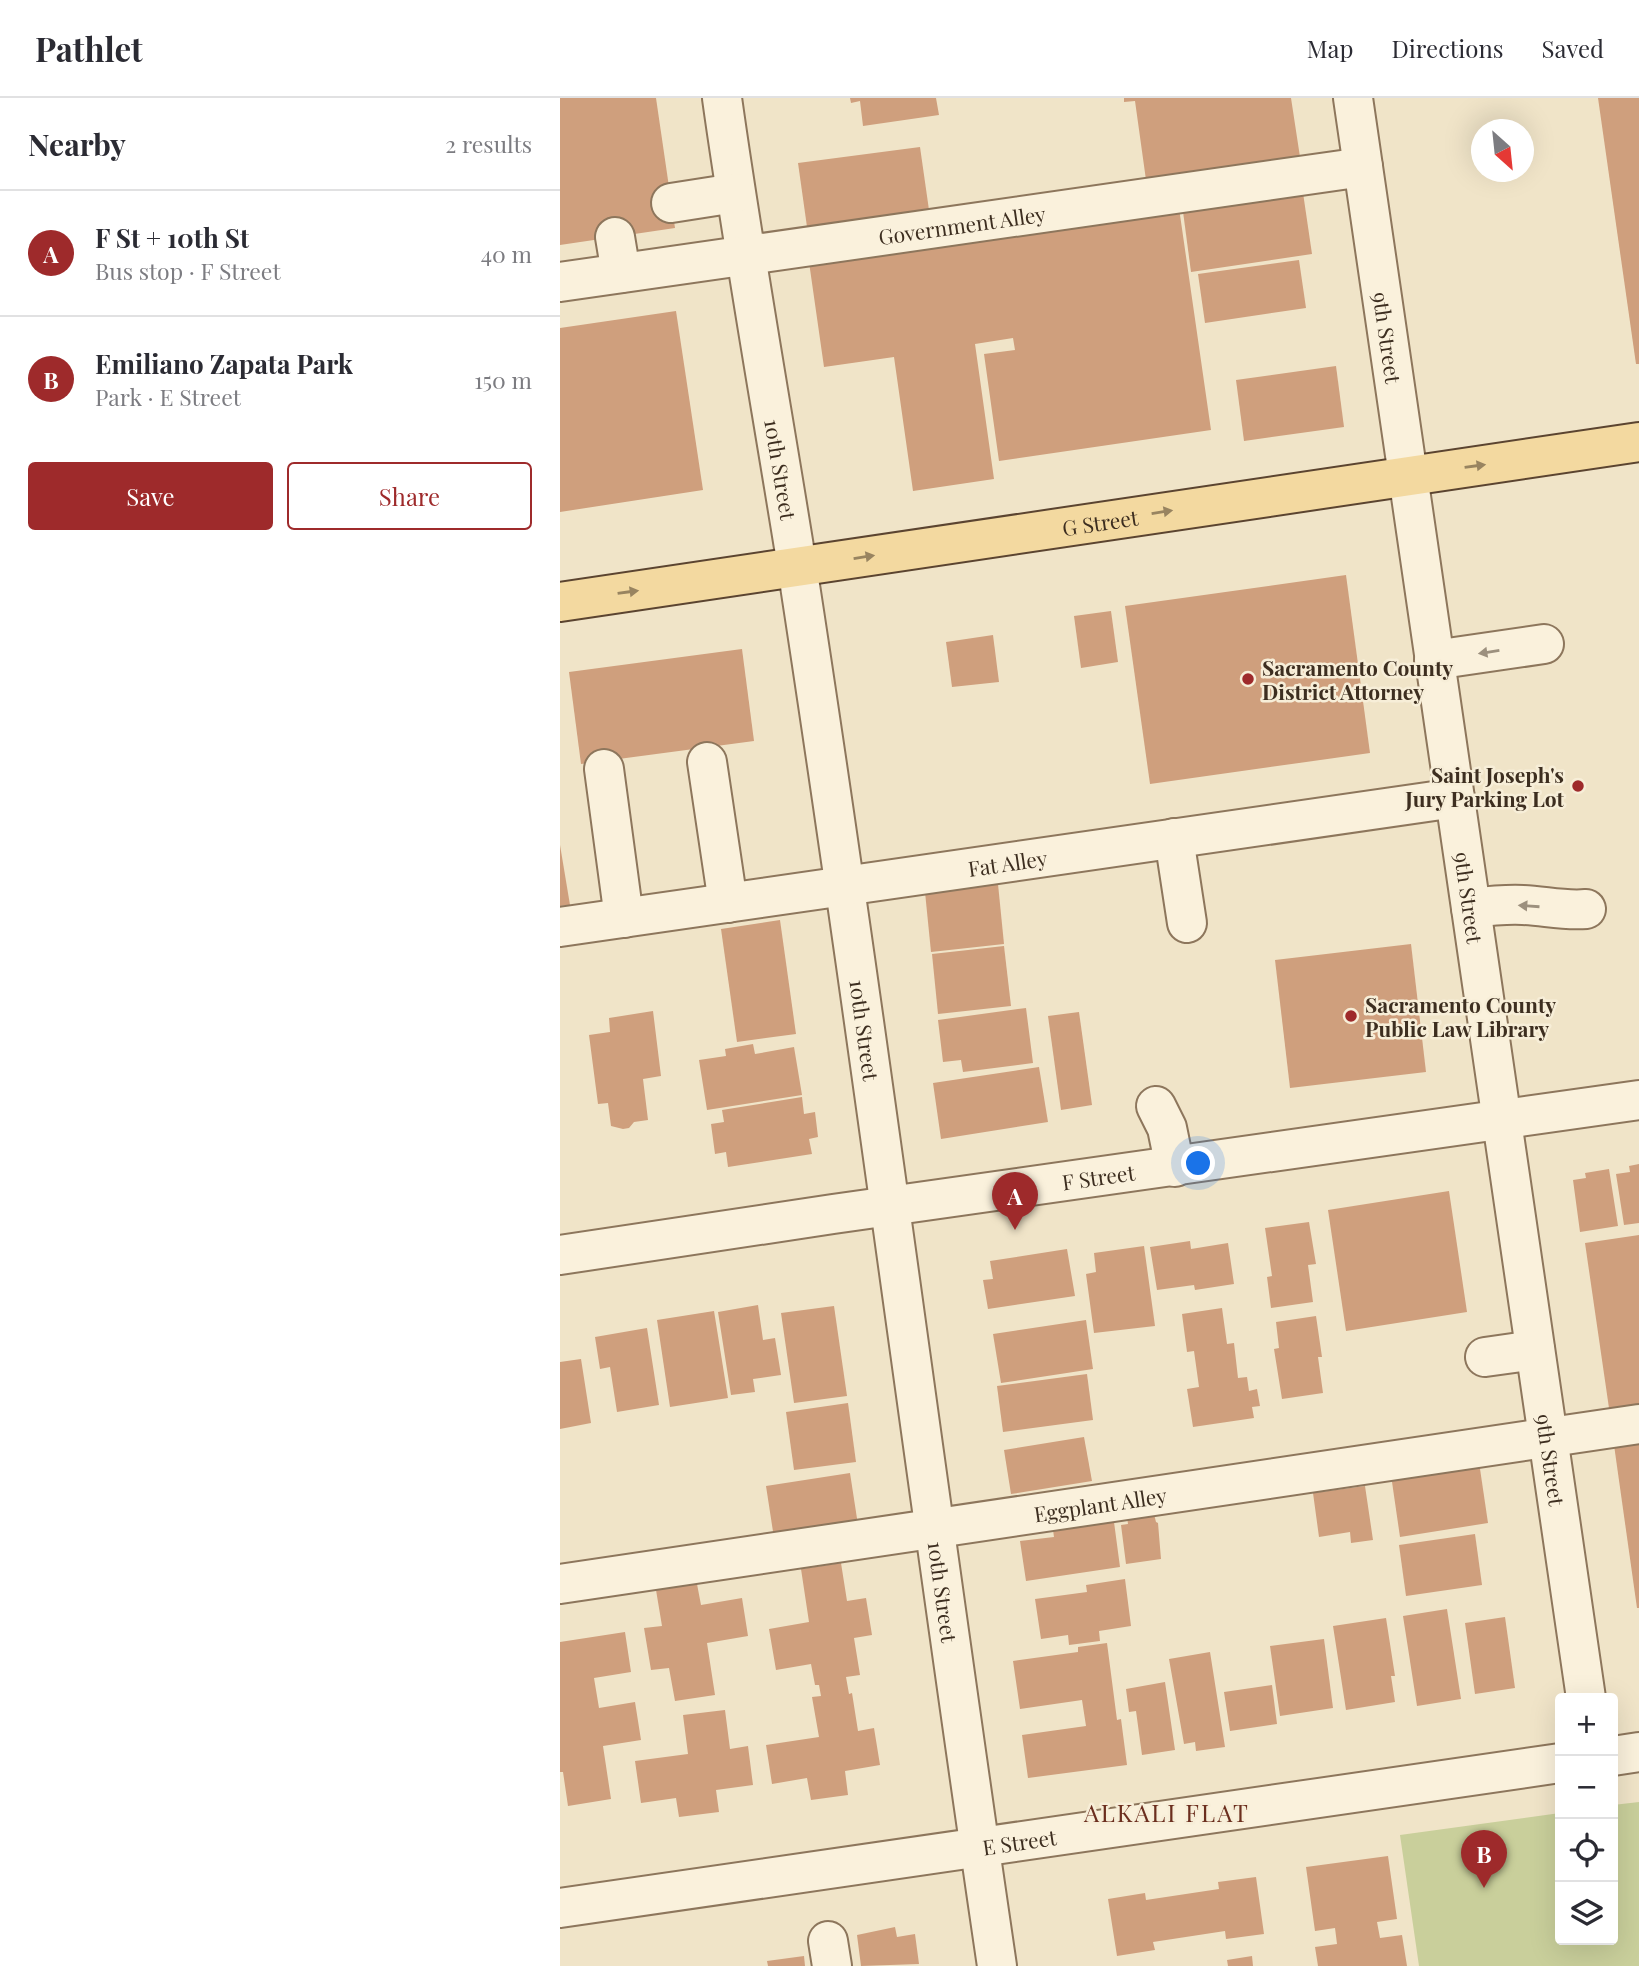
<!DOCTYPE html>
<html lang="en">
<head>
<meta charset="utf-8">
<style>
	body { margin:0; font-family:"Playfair Display",serif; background:#f2f2f3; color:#2b2b33 }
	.controls { position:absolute; right:21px; bottom:21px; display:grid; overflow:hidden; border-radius:7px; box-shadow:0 7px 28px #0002 }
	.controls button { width:63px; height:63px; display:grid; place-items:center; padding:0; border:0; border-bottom:2px solid #e1e1e2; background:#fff; color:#2b2b33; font:35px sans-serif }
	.compass { position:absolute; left:911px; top:21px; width:63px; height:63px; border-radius:50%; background:#fff; box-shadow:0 7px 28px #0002; rotate:153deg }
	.you { position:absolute; left:639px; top:1066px; width:24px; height:24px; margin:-18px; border:5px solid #fff; border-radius:50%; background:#1a73e8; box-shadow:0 0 0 10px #1a73e833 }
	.badge { display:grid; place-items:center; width:46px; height:46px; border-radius:50%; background:#9e2a2b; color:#fff; font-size:23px; font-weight:700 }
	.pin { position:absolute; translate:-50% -58px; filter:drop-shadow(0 2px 4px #0008) }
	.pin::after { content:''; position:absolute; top:37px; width:24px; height:21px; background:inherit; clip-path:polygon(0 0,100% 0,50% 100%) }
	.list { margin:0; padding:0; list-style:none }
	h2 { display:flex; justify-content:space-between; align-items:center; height:91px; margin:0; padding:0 28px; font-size:30px }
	h2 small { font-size:23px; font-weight:400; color:#7c7c81 }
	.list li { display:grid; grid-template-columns:46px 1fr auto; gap:21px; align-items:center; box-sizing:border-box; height:126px; padding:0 28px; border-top:2px solid #e1e1e2 }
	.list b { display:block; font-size:26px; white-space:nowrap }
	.list p { margin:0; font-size:23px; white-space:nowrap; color:#7c7c81 }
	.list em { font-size:23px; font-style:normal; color:#7c7c81 }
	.actions { display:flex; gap:14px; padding:21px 28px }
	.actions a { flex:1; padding:16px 0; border:2px solid #9e2a2b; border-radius:7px; text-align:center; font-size:24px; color:#9e2a2b }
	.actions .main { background:#9e2a2b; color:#fff }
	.icon { flex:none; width:38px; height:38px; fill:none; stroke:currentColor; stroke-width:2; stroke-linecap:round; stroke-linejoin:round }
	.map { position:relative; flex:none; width:1079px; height:1868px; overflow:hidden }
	header { display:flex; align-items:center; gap:42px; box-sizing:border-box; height:98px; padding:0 35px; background:#fff; border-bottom:2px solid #e1e1e2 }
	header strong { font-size:33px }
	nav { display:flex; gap:38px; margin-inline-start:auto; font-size:24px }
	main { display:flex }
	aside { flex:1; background:#fff }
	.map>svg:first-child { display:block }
	.green { fill:#c9cf9b }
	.building { fill:#cf9f7d }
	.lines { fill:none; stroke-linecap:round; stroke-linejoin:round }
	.minor-casing { stroke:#8d765c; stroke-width:42 }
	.major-casing { stroke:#5b4430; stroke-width:42 }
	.minor { stroke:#faf1dc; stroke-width:38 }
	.major { stroke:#f3d9a0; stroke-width:38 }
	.oneway { fill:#988460 }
	.oneway2 { fill:#9c907e }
	.poi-dot { fill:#9e2a2b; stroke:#f7eed8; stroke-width:2.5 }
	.labels { text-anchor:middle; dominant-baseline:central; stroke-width:5; stroke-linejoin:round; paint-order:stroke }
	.street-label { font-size:21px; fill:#3d2e20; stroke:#f7eed8 }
	.poi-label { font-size:21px; font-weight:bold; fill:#3d2e20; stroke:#f7eed8; text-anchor:start }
	.quarter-label { font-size:24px; letter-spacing:2px; fill:#6b2e1e; stroke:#f7eed8 }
</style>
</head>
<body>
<header>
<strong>Pathlet</strong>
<nav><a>Map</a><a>Directions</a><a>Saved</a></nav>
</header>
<main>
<aside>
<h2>Nearby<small>2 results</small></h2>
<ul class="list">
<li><span class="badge">A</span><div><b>F St + 10th St</b><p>Bus stop · F Street</p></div><em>40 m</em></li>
<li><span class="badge">B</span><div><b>Emiliano Zapata Park</b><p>Park · E Street</p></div><em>150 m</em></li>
</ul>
<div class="actions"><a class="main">Save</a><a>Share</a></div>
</aside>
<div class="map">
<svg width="1079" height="1868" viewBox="0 0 1079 1868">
	<rect width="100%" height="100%" fill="#f0e4c8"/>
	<polygon class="green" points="1079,1704 1079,1868 859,1868 840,1737 1000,1715 1000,1842 1053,1842 1053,1707"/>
	<g class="building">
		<polygon points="0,0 96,0 115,130 0,147"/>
		<polygon points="290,0 376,0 379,17 303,28 300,3 291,5"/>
		<polygon points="564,0 731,0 740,59 586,82 575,3 564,4"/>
		<polygon points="1038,0 1079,0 1079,266 1076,266"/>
		<polygon points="360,49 369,112 247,129 238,65"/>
		<polygon points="742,88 752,156 631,174 622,106"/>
		<polygon points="618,103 651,332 439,363 424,256 455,252 453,240 415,246 434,381 353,393 334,259 264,269 248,157"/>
		<polygon points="739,162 746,210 645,225 638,176"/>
		<polygon points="116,213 143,392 0,414 0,230"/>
		<polygon points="776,268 784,329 684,343 676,282"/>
		<polygon points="786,477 810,655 590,686 565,508"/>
		<polygon points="551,513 558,564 521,570 514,518"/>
		<polygon points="433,537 439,584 392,589 386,544"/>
		<polygon points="182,551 194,643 21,666 9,574"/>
		<polygon points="0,747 10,807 0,808"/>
		<polygon points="438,786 444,846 371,854 365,794"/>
		<polygon points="220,822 236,936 177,944 161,831"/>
		<polygon points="851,846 866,974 730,990 715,862"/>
		<polygon points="444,848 451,908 378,916 372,856"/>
		<polygon points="466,910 473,965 403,974 401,962 383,964 378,922"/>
		<polygon points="93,913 101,978 83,981 88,1022 74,1024 69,1030 63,1031 51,1028 48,1005 38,1006 29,937 50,934 49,920"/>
		<polygon points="519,914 532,1007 501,1012 488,918"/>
		<polygon points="193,946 195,956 234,949 242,997 147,1012 139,962 166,958 165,951"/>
		<polygon points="479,969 488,1024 381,1041 373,985"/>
		<polygon points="242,999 244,1016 255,1014 258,1039 249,1041 252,1056 168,1069 166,1054 155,1056 151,1026 164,1024 162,1012"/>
		<polygon points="1079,1066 1079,1125 1064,1127 1056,1076 1070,1074 1069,1068"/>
		<polygon points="1049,1071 1058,1128 1020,1134 1013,1082 1026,1080 1025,1075"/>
		<polygon points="889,1093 907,1214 786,1233 768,1112"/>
		<polygon points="749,1124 756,1166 748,1167 753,1204 711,1210 707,1179 712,1178 705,1130"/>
		<polygon points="1079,1137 1079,1313 1050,1317 1025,1145"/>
		<polygon points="630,1143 631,1151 668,1145 674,1186 635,1192 634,1187 597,1192 590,1149"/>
		<polygon points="584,1148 595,1228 534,1235 526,1176 536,1174 534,1155"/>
		<polygon points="507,1151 515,1198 428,1211 423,1182 433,1181 430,1163"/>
		<polygon points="198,1207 203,1242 215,1240 221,1277 193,1281 195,1294 171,1297 158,1214"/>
		<polygon points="274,1208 287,1298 234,1305 221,1215"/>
		<polygon points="662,1210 667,1246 674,1245 678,1280 687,1279 689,1293 697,1291 700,1308 692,1309 694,1320 633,1329 627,1291 639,1289 634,1253 627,1254 622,1216"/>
		<polygon points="154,1213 168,1300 110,1309 97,1222"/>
		<polygon points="756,1218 762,1259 758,1259 763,1295 722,1301 714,1251 719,1250 716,1224"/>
		<polygon points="526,1222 533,1271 441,1285 433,1236"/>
		<polygon points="87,1230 99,1307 57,1314 50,1269 40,1271 35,1239"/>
		<polygon points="21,1261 31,1325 0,1331 0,1264"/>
		<polygon points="527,1276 533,1322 443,1334 437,1288"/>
		<polygon points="288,1305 296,1364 234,1372 226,1314"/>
		<polygon points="524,1339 532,1383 451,1396 444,1352"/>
		<polygon points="1079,1344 1079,1510 1077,1510 1054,1347"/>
		<polygon points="919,1364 928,1425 840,1439 831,1377"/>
		<polygon points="290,1375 298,1427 214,1440 206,1388"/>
		<polygon points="805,1388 813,1442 791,1445 790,1434 759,1439 753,1395"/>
		<polygon points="594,1416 596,1424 598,1425 601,1461 566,1466 561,1427 568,1426 567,1419"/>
		<polygon points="554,1424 560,1469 466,1483 460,1443 494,1439 493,1432"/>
		<polygon points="915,1436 922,1487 846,1498 839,1447"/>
		<polygon points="281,1465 287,1503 306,1500 312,1537 294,1540 300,1577 286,1579 289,1596 292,1595 298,1633 314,1630 320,1667 285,1673 288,1697 251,1702 247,1680 212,1686 206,1647 259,1639 252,1599 261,1598 259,1587 255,1587 251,1566 216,1572 209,1531 249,1524 241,1471"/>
		<polygon points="565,1481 571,1528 539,1533 540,1543 509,1547 508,1537 481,1541 475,1501 527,1494 526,1487"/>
		<polygon points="137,1486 141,1507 182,1500 188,1538 147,1545 155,1597 115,1603 109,1570 91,1572 84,1530 102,1528 96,1492"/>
		<polygon points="887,1511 901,1601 857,1608 843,1518"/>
		<polygon points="945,1519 955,1590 915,1596 905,1525"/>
		<polygon points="826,1520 835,1578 831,1578 835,1604 786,1612 773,1528"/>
		<polygon points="65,1534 71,1574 34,1580 39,1610 75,1604 81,1642 43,1648 51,1701 8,1708 3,1674 0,1674 0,1544"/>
		<polygon points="764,1541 773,1610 720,1618 710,1548"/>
		<polygon points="547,1545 557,1622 561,1621 567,1667 468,1680 462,1637 526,1628 522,1602 460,1611 453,1563 518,1554 518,1549"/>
		<polygon points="650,1554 665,1649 636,1653 635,1644 624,1646 609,1561"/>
		<polygon points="605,1584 615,1652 582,1657 576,1613 569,1614 566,1591"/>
		<polygon points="712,1587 717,1626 670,1633 664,1594"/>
		<polygon points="165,1612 170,1651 188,1648 193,1687 156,1692 159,1714 119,1719 116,1700 81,1705 75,1663 128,1656 123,1617"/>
		<polygon points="828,1758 837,1821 817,1824 820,1840 842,1837 847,1868 758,1868 755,1849 777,1846 775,1830 755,1833 746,1769"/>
		<polygon points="696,1779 704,1836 666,1841 665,1833 593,1844 595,1852 557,1858 548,1801 585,1795 586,1802 659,1791 658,1784"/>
		<polygon points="335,1829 337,1839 355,1836 359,1866 301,1868 297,1837"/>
		<polygon points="244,1858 245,1868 208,1868 207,1863"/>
		<polygon points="692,1858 693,1868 668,1868 667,1862"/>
	</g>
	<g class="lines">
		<defs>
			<g id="minor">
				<path id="s1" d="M162 0C184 157 212 312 237 468 309 934 368 1402 437 1868"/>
				<path id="s2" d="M793 0 1026 1600"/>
				<polyline points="111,105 175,95"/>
				<polyline points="55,139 61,175"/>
				<path id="s3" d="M0 184 803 69"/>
				<polyline points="874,562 984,546"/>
				<polyline points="147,664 168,805"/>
				<polyline points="44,671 64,820"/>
				<polyline points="614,740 627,825"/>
				<path d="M911 810C928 808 945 806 963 807 985 808 1004 813 1026 811"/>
				<path id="s4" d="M0 829 895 700"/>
				<polyline points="596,1008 607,1030 615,1069"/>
				<path id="s5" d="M0 1157 273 1116 1079 1002"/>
				<polyline points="925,1259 975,1252"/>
				<path id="s6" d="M0 1486 1079 1326"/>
				<polyline points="1053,1658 1079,1654"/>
				<path id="s7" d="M0 1810 1000 1665"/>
				<polyline points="268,1843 272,1868"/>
			</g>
			<g id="major">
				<path id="s8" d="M0 504 1079 344"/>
			</g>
		</defs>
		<use href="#minor" class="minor-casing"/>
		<use href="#major" class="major-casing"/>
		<use href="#minor" class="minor"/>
		<use href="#major" class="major"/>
	</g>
	<defs><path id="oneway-solid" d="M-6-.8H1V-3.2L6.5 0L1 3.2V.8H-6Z" transform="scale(1.75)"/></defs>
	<g class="oneway">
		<use href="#oneway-solid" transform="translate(915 368) rotate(-8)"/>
		<use href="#oneway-solid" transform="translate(602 414) rotate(-9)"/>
		<use href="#oneway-solid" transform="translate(304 459) rotate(-9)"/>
		<use href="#oneway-solid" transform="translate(68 494) rotate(-8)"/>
	</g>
	<g class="oneway2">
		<use href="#oneway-solid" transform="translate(929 554) rotate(171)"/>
		<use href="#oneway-solid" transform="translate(969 808) rotate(-176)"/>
	</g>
	<g class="poi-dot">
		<circle cx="688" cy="581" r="7"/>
		<circle cx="1018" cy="688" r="7"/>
		<circle cx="791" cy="918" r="7"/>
	</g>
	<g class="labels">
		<g class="street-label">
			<text stroke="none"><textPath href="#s3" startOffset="406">Government Alley</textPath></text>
			<text stroke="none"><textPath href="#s2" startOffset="242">9th Street</textPath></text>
			<text stroke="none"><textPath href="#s1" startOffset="376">10th Street</textPath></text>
			<text stroke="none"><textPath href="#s8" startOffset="546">G Street</textPath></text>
			<text stroke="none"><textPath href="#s4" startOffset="452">Fat Alley</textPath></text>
			<text stroke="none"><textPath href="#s2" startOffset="808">9th Street</textPath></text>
			<text stroke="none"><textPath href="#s1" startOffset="943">10th Street</textPath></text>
			<text stroke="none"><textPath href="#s5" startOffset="544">F Street</textPath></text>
			<text stroke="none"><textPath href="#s2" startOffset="1376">9th Street</textPath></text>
			<text stroke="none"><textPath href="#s6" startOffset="546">Eggplant Alley</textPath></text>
			<text stroke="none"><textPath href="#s1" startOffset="1510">10th Street</textPath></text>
			<text stroke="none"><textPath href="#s7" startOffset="464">E Street</textPath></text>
		</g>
		<g class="poi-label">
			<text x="702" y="569">Sacramento County<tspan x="702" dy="24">District Attorney</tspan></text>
			<text x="1004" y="676" text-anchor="end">Saint Joseph's<tspan x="1004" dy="24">Jury Parking Lot</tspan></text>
			<text x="805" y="906">Sacramento County<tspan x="805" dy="24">Public Law Library</tspan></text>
		</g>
		<g class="quarter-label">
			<text x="607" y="1714">ALKALI FLAT</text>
		</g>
	</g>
</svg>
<div class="controls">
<button>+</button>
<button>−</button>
<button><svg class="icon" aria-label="locate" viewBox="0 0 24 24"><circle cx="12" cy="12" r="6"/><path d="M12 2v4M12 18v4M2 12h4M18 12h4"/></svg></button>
<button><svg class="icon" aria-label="layers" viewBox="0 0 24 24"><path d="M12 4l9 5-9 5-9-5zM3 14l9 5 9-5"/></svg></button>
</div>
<svg class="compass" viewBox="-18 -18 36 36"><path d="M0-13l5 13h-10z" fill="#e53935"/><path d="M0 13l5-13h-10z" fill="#7c7c81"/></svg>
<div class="you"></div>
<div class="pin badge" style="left:455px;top:1132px">A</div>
<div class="pin badge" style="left:924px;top:1790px">B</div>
</div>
</main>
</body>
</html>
